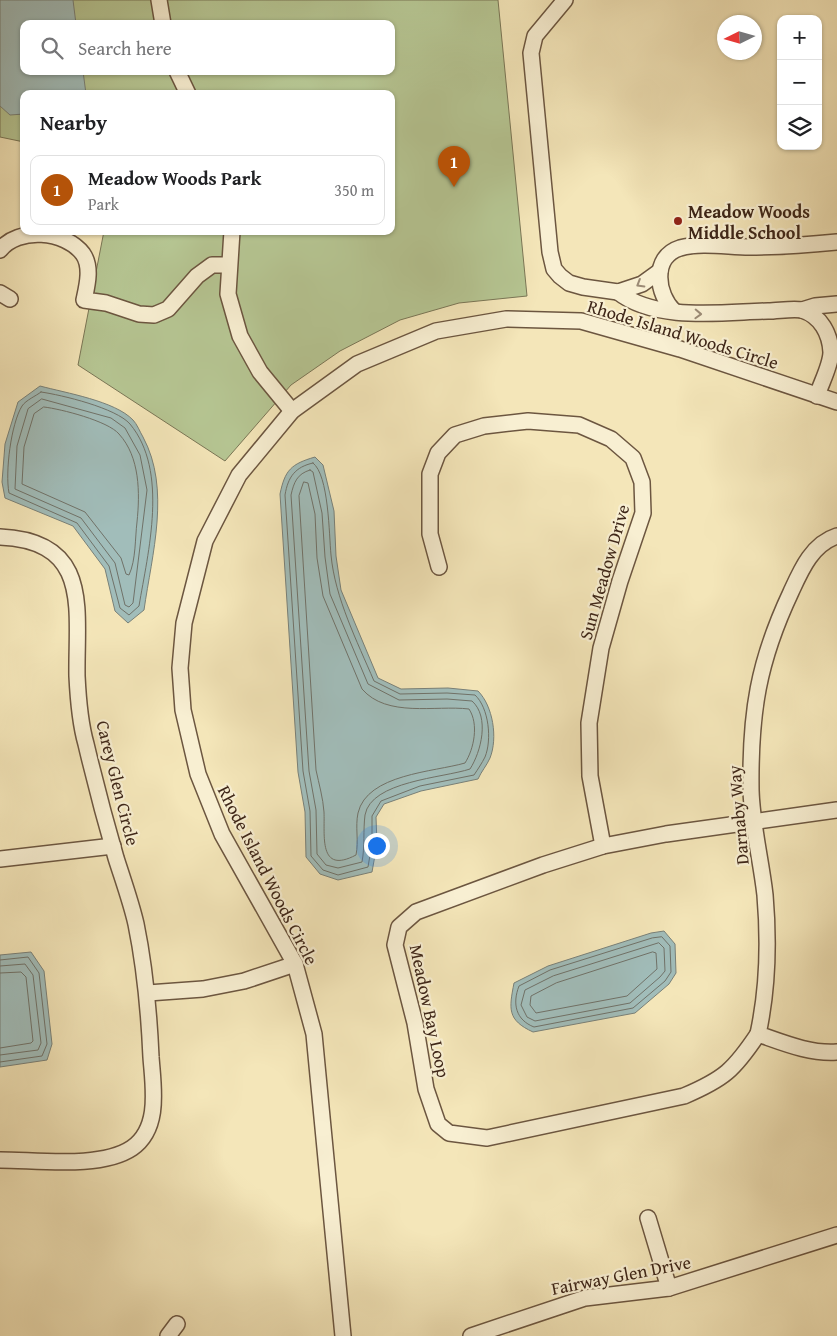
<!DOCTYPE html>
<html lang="en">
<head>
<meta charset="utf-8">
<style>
	body { margin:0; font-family:"Gentium Book Plus",serif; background:#f6f6f6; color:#202124 }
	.controls { position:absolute; right:15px; top:15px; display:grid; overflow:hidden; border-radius:10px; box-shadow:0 1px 4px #0004 }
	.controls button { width:45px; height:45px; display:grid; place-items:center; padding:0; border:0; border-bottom:1px solid #e0e0e0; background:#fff; color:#202124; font:25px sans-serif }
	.compass { position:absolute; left:717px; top:15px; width:45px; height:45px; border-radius:50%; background:#fff; box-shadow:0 1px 4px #0004; rotate:265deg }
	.you { position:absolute; left:376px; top:845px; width:18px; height:18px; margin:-12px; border:4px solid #fff; border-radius:50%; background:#1a73e8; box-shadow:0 0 0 8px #1a73e833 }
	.badge { display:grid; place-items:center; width:32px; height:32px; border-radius:50%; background:#b45309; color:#fff; font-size:16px; font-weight:700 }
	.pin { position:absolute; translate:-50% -41px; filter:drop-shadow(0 1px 2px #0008) }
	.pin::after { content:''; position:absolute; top:26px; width:18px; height:15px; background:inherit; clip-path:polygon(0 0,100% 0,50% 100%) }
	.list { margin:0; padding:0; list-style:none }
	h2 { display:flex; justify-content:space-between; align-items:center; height:65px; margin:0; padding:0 20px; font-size:21px }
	h2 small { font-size:16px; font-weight:400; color:#757577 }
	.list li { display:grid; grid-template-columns:32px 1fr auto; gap:15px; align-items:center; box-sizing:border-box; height:70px; margin:0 10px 10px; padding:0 10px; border:1px solid #e0e0e0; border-radius:10px }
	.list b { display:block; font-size:19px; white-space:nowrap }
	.list p { margin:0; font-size:16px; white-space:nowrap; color:#757577 }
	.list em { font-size:16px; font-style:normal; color:#757577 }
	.icon { flex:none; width:28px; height:28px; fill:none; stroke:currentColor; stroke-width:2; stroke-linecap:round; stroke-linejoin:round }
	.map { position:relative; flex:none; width:837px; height:1336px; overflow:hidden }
	.search { position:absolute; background:#fff; box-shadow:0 1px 4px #0004; left:20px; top:20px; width:375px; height:55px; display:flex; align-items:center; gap:12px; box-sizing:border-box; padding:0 18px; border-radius:10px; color:#757577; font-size:19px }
	.panel { position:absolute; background:#fff; box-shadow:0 1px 4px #0004; left:20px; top:90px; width:375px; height:145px; border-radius:10px }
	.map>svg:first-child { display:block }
	.green { fill:#b6c693; stroke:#7a7656; fill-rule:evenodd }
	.water { fill:#a1bdba; stroke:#798179 }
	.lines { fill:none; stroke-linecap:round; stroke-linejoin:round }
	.shore { stroke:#707269; stroke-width:1 }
	.minor-casing { stroke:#6c5640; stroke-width:18 }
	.minor { stroke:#f8efd2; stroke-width:15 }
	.oneway { stroke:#9b8a75 }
	.poi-dot { fill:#8f2418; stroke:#f8efd2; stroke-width:2 }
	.labels { text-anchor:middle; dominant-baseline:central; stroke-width:4.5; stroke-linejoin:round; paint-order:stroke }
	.poi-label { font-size:18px; font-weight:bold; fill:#3e2618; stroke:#f8efd2; text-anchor:start }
	.street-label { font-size:18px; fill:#3e2618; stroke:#f8efd2 }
</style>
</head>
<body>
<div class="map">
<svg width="837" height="1336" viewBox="0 0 837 1336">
	<rect width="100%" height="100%" fill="#f4e6b9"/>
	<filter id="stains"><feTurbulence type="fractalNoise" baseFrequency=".004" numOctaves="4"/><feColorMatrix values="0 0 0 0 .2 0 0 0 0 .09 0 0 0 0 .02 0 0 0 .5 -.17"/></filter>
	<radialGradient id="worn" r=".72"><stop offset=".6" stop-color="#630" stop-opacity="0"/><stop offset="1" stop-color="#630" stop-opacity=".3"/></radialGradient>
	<path class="green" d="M0 0H498L527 296 459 303 400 320 340 351 291 385 225 461 78 365 104 231H391V94H24V142L0 137ZM24 24H391V71H24Z"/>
	<g class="water">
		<polygon points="0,0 73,0 76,24 24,24 24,71 83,71 86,94 24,94 24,114 10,115 0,106"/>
		<path d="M40 386C66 393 115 401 133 420 137 424 140 432 143 437 171 489 152 554 144 610L128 623 115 611 105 569 73 526 5 498 2 482 5 444 18 402Z"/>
		<path d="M315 457 323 465 334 511 336 556 341 590 378 678 401 689 448 688 478 691C493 706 498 738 490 758 487 765 481 772 478 779L421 791 384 804 376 817 377 844 372 872 338 880 320 874 306 857 305 812 298 772 280 494C285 470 291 464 315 457Z"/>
		<path d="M664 931 675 944 676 973 669 984 635 1013 533 1032C507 1020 509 1009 514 983L548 966 651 933Z"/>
		<polygon points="31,952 44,971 52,1044 47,1060 0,1067 0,955"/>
	</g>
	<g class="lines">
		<g class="shore">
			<path d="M41 392C62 395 116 408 130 424 169 471 148 552 139 606L129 615 120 608 109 566 77 523 9 493C5 472 11 424 22 406 26 400 36 396 41 392Z"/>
			<polygon points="42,399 111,418 125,428 140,455 147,490 133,603 129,607 125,605 115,563 81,518 15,489 17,446 28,409"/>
			<path d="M44 407C61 409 108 421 119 434 140 457 140 493 137 522 135 538 136 560 129 575L126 574 121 558 85 512 22 484 24 447 34 414Z"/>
			<path d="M313 463C329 475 329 535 331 555 335 598 357 641 374 681L400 694 447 693 475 695C489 708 492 740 485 757 482 763 478 769 474 775L420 786 381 801 372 816V843L368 867 338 875 323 870 311 856 310 811 303 771 285 495C288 477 295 467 313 463Z"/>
			<path d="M310 470 313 472 322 513 325 557 330 594 368 684 399 700 447 699 472 701C490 717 481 752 470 769 443 778 371 781 365 815 363 831 365 846 362 862L338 868 326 865 317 854 316 810 309 771 291 495C294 482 297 474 310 470Z"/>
			<path d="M304 482 308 483 315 514 317 558 323 596 362 689C387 718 435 705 469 709 479 724 474 749 465 763 434 772 367 774 358 813 355 827 359 841 356 855 318 875 325 835 324 812 323 798 319 784 316 770L299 496Z"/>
			<path d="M662 937 670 946 671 972 665 981 633 1008 534 1027C516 1020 512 1004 519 986L550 970 652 938Z"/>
			<polygon points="659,943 664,948 665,971 660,977 630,1003 535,1021 527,1017 521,1005 525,990 553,976"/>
			<polygon points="653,952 656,953 657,969 627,996 536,1013 530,1005 531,996 556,983"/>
			<polyline points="0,960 28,957 39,973 47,1044 42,1056 0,1062"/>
			<polyline points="0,966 25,964 33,975 41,1043 38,1050 0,1055"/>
			<polyline points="0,973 21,972 26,977 33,1041 31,1043 0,1048"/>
		</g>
		<defs>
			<g id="minor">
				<polyline points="159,0 163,24"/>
				<polyline points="565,0 535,36 531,53 550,252 554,269 560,276 569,283 583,287 618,292 642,284 660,271"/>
				<polyline points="177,71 188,94"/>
				<polyline points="232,231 228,294 240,336 260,372 292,411"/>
				<path d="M0 250C18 227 65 230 83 254 92 267 87 286 84 300L106 303 139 314 154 315 168 309 197 276 212 265H229"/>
				<path d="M618 292C656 322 723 312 768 311 778 311 793 308 802 310 821 316 830 334 831 352 831 365 821 383 817 396"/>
				<polyline points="0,293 10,299"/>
				<polyline points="802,310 815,306 837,304"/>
				<path d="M674 311C657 295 651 257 680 248 701 242 728 247 749 247 779 247 808 245 837 242"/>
				<path d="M837 536C812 544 801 570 791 592 758 662 750 713 751 790 752 825 761 860 765 895 769 942 768 988 758 1034 784 1043 810 1054 837 1052"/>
				<path d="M0 537C92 541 76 609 77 676 78 697 80 723 86 744 95 782 105 820 116 858 123 880 131 902 136 924 145 968 149 1012 151 1057 153 1086 161 1128 132 1148 101 1169 37 1160 0 1160"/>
				<polyline points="439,567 430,534 430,474 438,453 455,435 484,426 528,421 579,425 611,439 633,458 642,482 643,513 620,581 601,648 589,723 590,776 603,846"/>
				<polyline points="0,859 113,846"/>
				<polyline points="148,993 203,989 244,981 295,964"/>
				<path d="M758 1034C734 1070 724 1079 684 1096L487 1138 449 1133 438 1124 426 1089 415 1023 395 945 399 927 416 912 543 865 603 846 666 834 837 810"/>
				<polyline points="648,1218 669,1288"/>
				<polyline points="168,1336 177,1324"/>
				<polyline points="343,1336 314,1034 295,964 222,834 198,774 183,710 180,668 184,623 205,541 239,475 292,411 357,364 436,331 506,319 581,321 680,349 837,402"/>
				<polyline points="471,1336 585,1298 669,1288 837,1235"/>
			</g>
		</defs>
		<use href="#minor" class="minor-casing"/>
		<use href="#minor" class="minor"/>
	</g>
	<defs><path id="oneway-chevron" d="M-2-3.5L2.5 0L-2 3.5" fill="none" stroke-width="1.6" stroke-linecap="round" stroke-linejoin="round" transform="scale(1.25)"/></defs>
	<g class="oneway">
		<use href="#oneway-chevron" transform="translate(640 284) rotate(149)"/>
		<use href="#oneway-chevron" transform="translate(698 314) rotate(2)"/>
	</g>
	<circle class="poi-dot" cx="678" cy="221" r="5"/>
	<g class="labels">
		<g class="poi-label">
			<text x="688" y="211">Meadow Woods<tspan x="688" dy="21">Middle School</tspan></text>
		</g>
		<g class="street-label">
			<text transform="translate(683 334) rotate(17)">Rhode Island Woods Circle</text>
			<text transform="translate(604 572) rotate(-74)">Sun Meadow Drive</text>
			<text transform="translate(118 783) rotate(76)">Carey Glen Circle</text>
			<text transform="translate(738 815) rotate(-95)">Darnaby Way</text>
			<text transform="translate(268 875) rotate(63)">Rhode Island Woods Circle</text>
			<text transform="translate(430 1011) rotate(78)">Meadow Bay Loop</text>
			<text transform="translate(621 1275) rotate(-11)">Fairway Glen Drive</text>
		</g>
	</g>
	<rect width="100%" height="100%" filter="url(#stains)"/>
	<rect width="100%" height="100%" fill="url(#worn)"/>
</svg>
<div class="controls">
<button>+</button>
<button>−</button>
<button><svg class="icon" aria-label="layers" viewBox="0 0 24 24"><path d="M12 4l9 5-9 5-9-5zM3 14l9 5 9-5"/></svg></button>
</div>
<svg class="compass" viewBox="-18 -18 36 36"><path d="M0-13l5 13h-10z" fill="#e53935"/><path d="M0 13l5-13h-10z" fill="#757577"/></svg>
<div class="you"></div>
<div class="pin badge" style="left:454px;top:187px">1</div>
<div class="search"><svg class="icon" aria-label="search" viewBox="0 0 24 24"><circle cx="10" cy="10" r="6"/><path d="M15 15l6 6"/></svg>Search here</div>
<section class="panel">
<h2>Nearby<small></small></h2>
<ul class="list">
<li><span class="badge">1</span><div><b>Meadow Woods Park</b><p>Park</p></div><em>350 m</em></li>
</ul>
</section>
</div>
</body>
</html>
